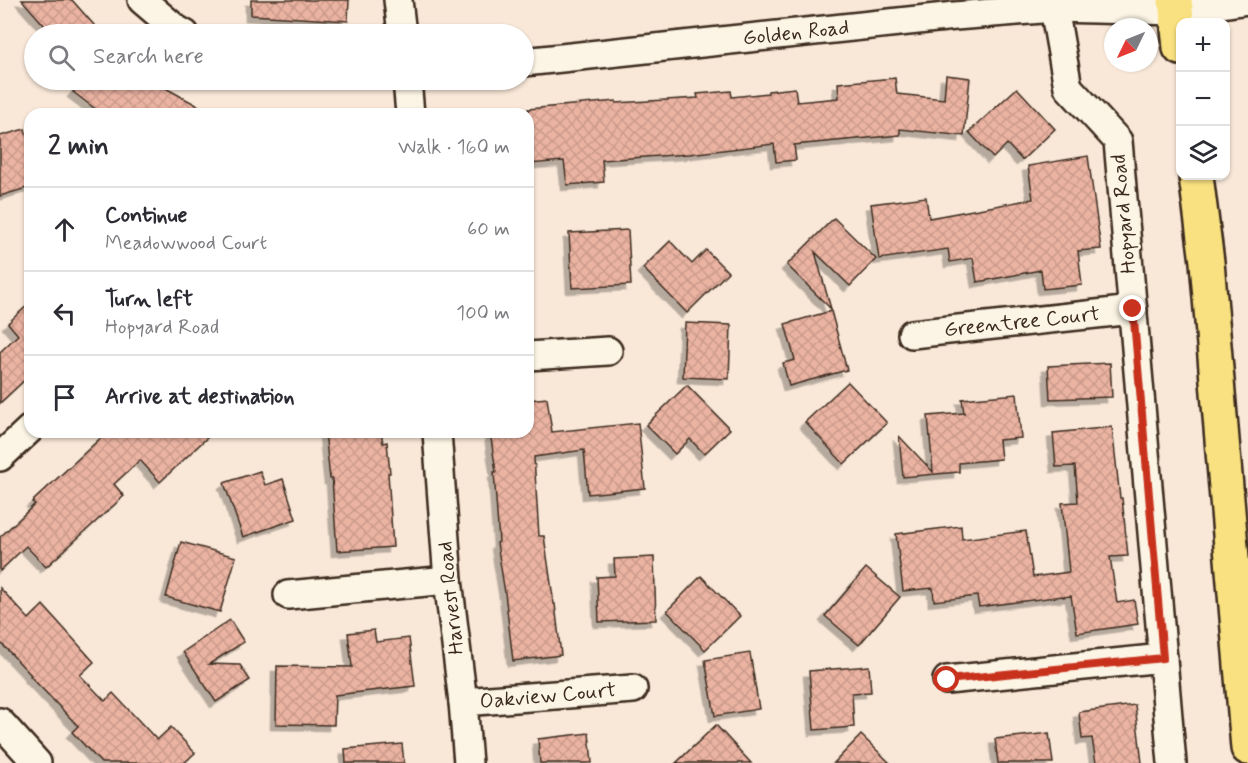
<!DOCTYPE html>
<html lang="en">
<head>
<meta charset="utf-8">
<style>
	body { margin:0; font-family:Mynerve,sans-serif; background:#f2f2f3; color:#2b2b33 }
	.controls { position:absolute; right:18px; top:18px; display:grid; overflow:hidden; border-radius:12px; box-shadow:0 2px 4px #0004 }
	.controls button { width:54px; height:54px; display:grid; place-items:center; padding:0; border:0; border-bottom:2px solid #e1e1e2; background:#fff; color:#2b2b33; font:30px sans-serif }
	.compass { position:absolute; left:1104px; top:18px; width:54px; height:54px; border-radius:50%; background:#fff; box-shadow:0 2px 4px #0004; rotate:227deg }
	.stop { position:absolute; width:18px; height:18px; margin:-14px; border:4px solid #c8321e; border-radius:50%; background:#fff }
	.stop.end { background:#c8321e; border-color:#fff; box-shadow:0 2px 6px #0008 }
	.list { margin:0; padding:0; list-style:none }
	h2 { display:flex; justify-content:space-between; align-items:center; height:78px; margin:0; padding:0 24px; font-size:26px }
	h2 small { font-size:20px; font-weight:400; color:#7c7c81 }
	.list li { display:grid; grid-template-columns:39px 1fr auto; gap:18px; align-items:center; box-sizing:border-box; height:84px; padding:0 24px; border-top:2px solid #e1e1e2 }
	.list b { display:block; font-size:22px; white-space:nowrap }
	.list p { margin:0; font-size:20px; white-space:nowrap; color:#7c7c81 }
	.list em { font-size:20px; font-style:normal; color:#7c7c81 }
	.icon { flex:none; width:33px; height:33px; fill:none; stroke:currentColor; stroke-width:2; stroke-linecap:round; stroke-linejoin:round }
	.map { position:relative; flex:none; width:1248px; height:763px; overflow:hidden }
	.search { position:absolute; background:#fff; box-shadow:0 2px 4px #0004; left:24px; top:24px; width:510px; height:66px; display:flex; align-items:center; gap:15px; box-sizing:border-box; padding:0 21px; border-radius:33px; color:#7c7c81; font-size:22px }
	.panel { position:absolute; background:#fff; box-shadow:0 2px 4px #0004; left:24px; top:108px; width:510px; height:330px; border-radius:18px }
	.map>svg:first-child { display:block }
	.building { fill:url(#building-cross-hatch); stroke:#3b2a1e; stroke-width:1.5; filter:url(#shadow) }
	.lines { fill:none; stroke-linecap:round; stroke-linejoin:round }
	.minor-casing { stroke:#3b2a1e; stroke-width:32 }
	.major-casing { stroke:#3b2a1e; stroke-width:38 }
	.minor { stroke:#fcf5e5; stroke-width:27 }
	.major { stroke:#f9e181; stroke-width:33 }
	.route { stroke:#c8321e; stroke-width:8 }
	.labels { text-anchor:middle; dominant-baseline:central; stroke-width:5; stroke-linejoin:round; paint-order:stroke }
	.street-label { font-size:21px; fill:#3b2a1e; stroke:#fcf5e5 }
</style>
</head>
<body>
<div class="map">
<svg width="1248" height="763" viewBox="0 0 1248 763">
	<defs>
		<pattern id="building-cross-hatch" width="8" height="8" patternUnits="userSpaceOnUse" patternTransform="scale(1.5)"><rect width="8" height="8" fill="#ebb3a2"/><path d="M0 0l8 8M0 8l8-8" fill="none" stroke="#ca9a8b"/></pattern>
		<filter id="shadow"><feDropShadow dx="-5.5" dy="5.5" stdDeviation="0" flood-color="#0004"/></filter>
	</defs>
	<rect width="100%" height="100%" fill="#f9e8d8"/>
	<filter id="ink" filterUnits="userSpaceOnUse"><feTurbulence type="fractalNoise" baseFrequency=".0167" numOctaves="2"/><feDisplacementMap in="SourceGraphic" scale="12" xChannelSelector="R" yChannelSelector="G"/><feConvolveMatrix kernelMatrix="1 2 1 2 8 2 1 2 1" color-interpolation-filters="sRGB"/></filter>
	<g filter="url(#ink)">
		<g class="building">
			<polygon points="22,0 72,0 102,34 52,34"/>
			<polygon points="251,0 349,0 348,21 251,15"/>
			<polygon points="946,75 970,78 964,136 900,129 900,135 794,145 796,160 776,162 774,144 689,154 602,160 604,182 567,185 564,161 528,164 528,109 616,101 616,103 698,98 697,94 731,91 732,97 768,93 768,91 795,88 797,102 839,98 838,83 895,78 897,94 944,99"/>
			<polygon points="83,80 151,80 213,114 102,114 73,92"/>
			<polygon points="1017,88 1055,129 1022,160 1007,144 993,158 969,132"/>
			<polygon points="25,129 30,148 30,187 0,196 0,136"/>
			<polygon points="1088,156 1101,249 1078,251 1082,285 1043,289 1041,270 977,282 973,258 950,262 948,249 879,259 871,204 926,197 929,218 1033,199 1028,166"/>
			<polygon points="834,218 876,259 850,286 815,252 831,309 787,265"/>
			<polygon points="628,230 631,285 572,288 569,233"/>
			<polygon points="670,241 692,264 706,250 728,272 687,313 643,268"/>
			<polygon points="30,303 30,375 0,403 0,352 18,335 8,323"/>
			<polygon points="831,311 847,370 789,386 783,363 795,360 785,324"/>
			<polygon points="685,323 731,325 729,379 683,377"/>
			<polygon points="1110,363 1112,397 1050,399 1048,366"/>
			<polygon points="848,382 887,423 844,464 805,422"/>
			<polygon points="687,385 730,429 704,454 690,439 675,454 646,425"/>
			<polygon points="1017,394 1021,438 999,440 1001,459 959,463 959,472 903,477 899,436 933,472 928,416 964,413 962,399"/>
			<polygon points="547,398 552,432 638,423 645,488 588,494 584,450 534,457 539,536 544,536 554,604 555,604 561,655 513,661 505,593 497,543 499,542 494,472 496,472 490,432 528,432 528,400"/>
			<polygon points="1112,427 1120,498 1122,498 1128,556 1110,557 1117,603 1134,600 1138,624 1077,633 1071,596 1063,597 1063,596 979,607 977,596 934,601 933,588 903,591 896,534 961,526 962,539 1026,531 1033,577 1069,572 1062,503 1078,502 1075,466 1056,467 1053,433"/>
			<polygon points="107,432 213,432 160,482 140,460 114,484 124,496 46,567 26,546 0,571 0,537 35,504 32,502"/>
			<polygon points="325,432 381,432 383,443 387,442 390,473 388,473 393,547 337,551 332,479 330,479"/>
			<polygon points="260,471 265,485 283,479 296,519 243,537 224,483"/>
			<polygon points="181,542 236,557 220,612 166,597"/>
			<polygon points="654,557 656,620 599,622 597,577 615,576 614,559"/>
			<polygon points="866,568 900,597 859,645 825,616"/>
			<polygon points="701,576 740,616 705,650 667,611"/>
			<polygon points="0,588 29,619 43,605 94,662 80,675 105,701 113,693 157,740 171,727 195,753 184,763 101,763 72,732 78,726 30,676 31,675 0,642"/>
			<polygon points="230,620 244,642 209,664 240,665 250,680 216,702 183,652"/>
			<polygon points="374,630 376,642 409,638 415,686 335,695 334,725 276,724 277,666 352,667 348,633"/>
			<polygon points="750,653 759,709 715,716 705,660"/>
			<polygon points="869,666 871,692 852,693 854,727 814,730 809,671"/>
			<polygon points="1135,705 1142,763 1096,763 1092,738 1082,739 1079,712"/>
			<polygon points="716,725 751,763 676,763"/>
			<polygon points="589,733 592,763 540,763 538,739"/>
			<polygon points="1049,733 1053,763 998,763 995,739"/>
			<polygon points="861,735 890,763 834,763"/>
			<polygon points="402,744 404,763 346,763 345,749"/>
		</g>
		<g class="lines">
			<defs>
				<g id="minor">
					<polyline points="142,0 176,29 185,34"/>
					<polyline points="398,0 402,34"/>
					<polyline points="1054,8 1068,87 1118,141 1172,763"/>
					<polyline points="524,62 955,16 1054,8 1176,11 1248,0"/>
					<polyline points="407,80 410,114"/>
					<polyline points="912,334 1133,310"/>
					<polyline points="528,356 608,351"/>
					<polyline points="437,432 448,580 463,702 468,763"/>
					<polyline points="0,457 30,429"/>
					<polyline points="288,595 448,580"/>
					<polyline points="947,680 1163,658"/>
					<polyline points="463,702 633,689"/>
					<polyline points="0,722 37,763"/>
				</g>
				<g id="major">
					<polyline points="1175,0 1180,48"/>
					<polyline points="1196,176 1207,262 1248,748"/>
				</g>
			</defs>
			<use href="#minor" class="minor-casing"/>
			<use href="#major" class="major-casing"/>
			<use href="#minor" class="minor"/>
			<use href="#major" class="major"/>
		</g>
	</g>
	<g class="lines" filter="url(#ink)">
		<polyline class="route" points="947,680 1163,658 1133,309"/>
	</g>
	<g class="labels">
		<g class="street-label">
			<text transform="translate(796 33) rotate(-6)">Golden Road</text>
			<text transform="translate(1124 214) rotate(-95)">Hopyard Road</text>
			<text transform="translate(1022 322) rotate(-6)">Greentree Court</text>
			<text transform="translate(451 598) rotate(-96)">Harvest Road</text>
			<text transform="translate(548 696) rotate(-5)">Oakview Court</text>
		</g>
	</g>
</svg>
<div class="controls">
<button>+</button>
<button>−</button>
<button><svg class="icon" aria-label="layers" viewBox="0 0 24 24"><path d="M12 4l9 5-9 5-9-5zM3 14l9 5 9-5"/></svg></button>
</div>
<svg class="compass" viewBox="-18 -18 36 36"><path d="M0-13l5 13h-10z" fill="#e53935"/><path d="M0 13l5-13h-10z" fill="#7c7c81"/></svg>
<div class="stop" style="left:947px;top:680px"></div>
<div class="stop end" style="left:1133px;top:309px"></div>
<div class="search"><svg class="icon" aria-label="search" viewBox="0 0 24 24"><circle cx="10" cy="10" r="6"/><path d="M15 15l6 6"/></svg>Search here</div>
<section class="panel">
<h2>2 min<small>Walk · 160 m</small></h2>
<ul class="list">
<li><svg class="icon" aria-label="ahead" viewBox="0 0 24 24"><path d="M12 20V5M6 11l6-6 6 6"/></svg><div><b>Continue</b><p>Meadowwood Court</p></div><em>60 m</em></li>
<li><svg class="icon" aria-label="left" viewBox="0 0 24 24"><path d="M17 20v-9H6M10 6l-5 5 5 5"/></svg><div><b>Turn left</b><p>Hopyard Road</p></div><em>100 m</em></li>
<li><svg class="icon" aria-label="arrive" viewBox="0 0 24 24"><path d="M6 21V4h12l-3 4 3 4H6"/></svg><div><b>Arrive at destination</b></div></li>
</ul>
</section>
</div>
</body>
</html>
